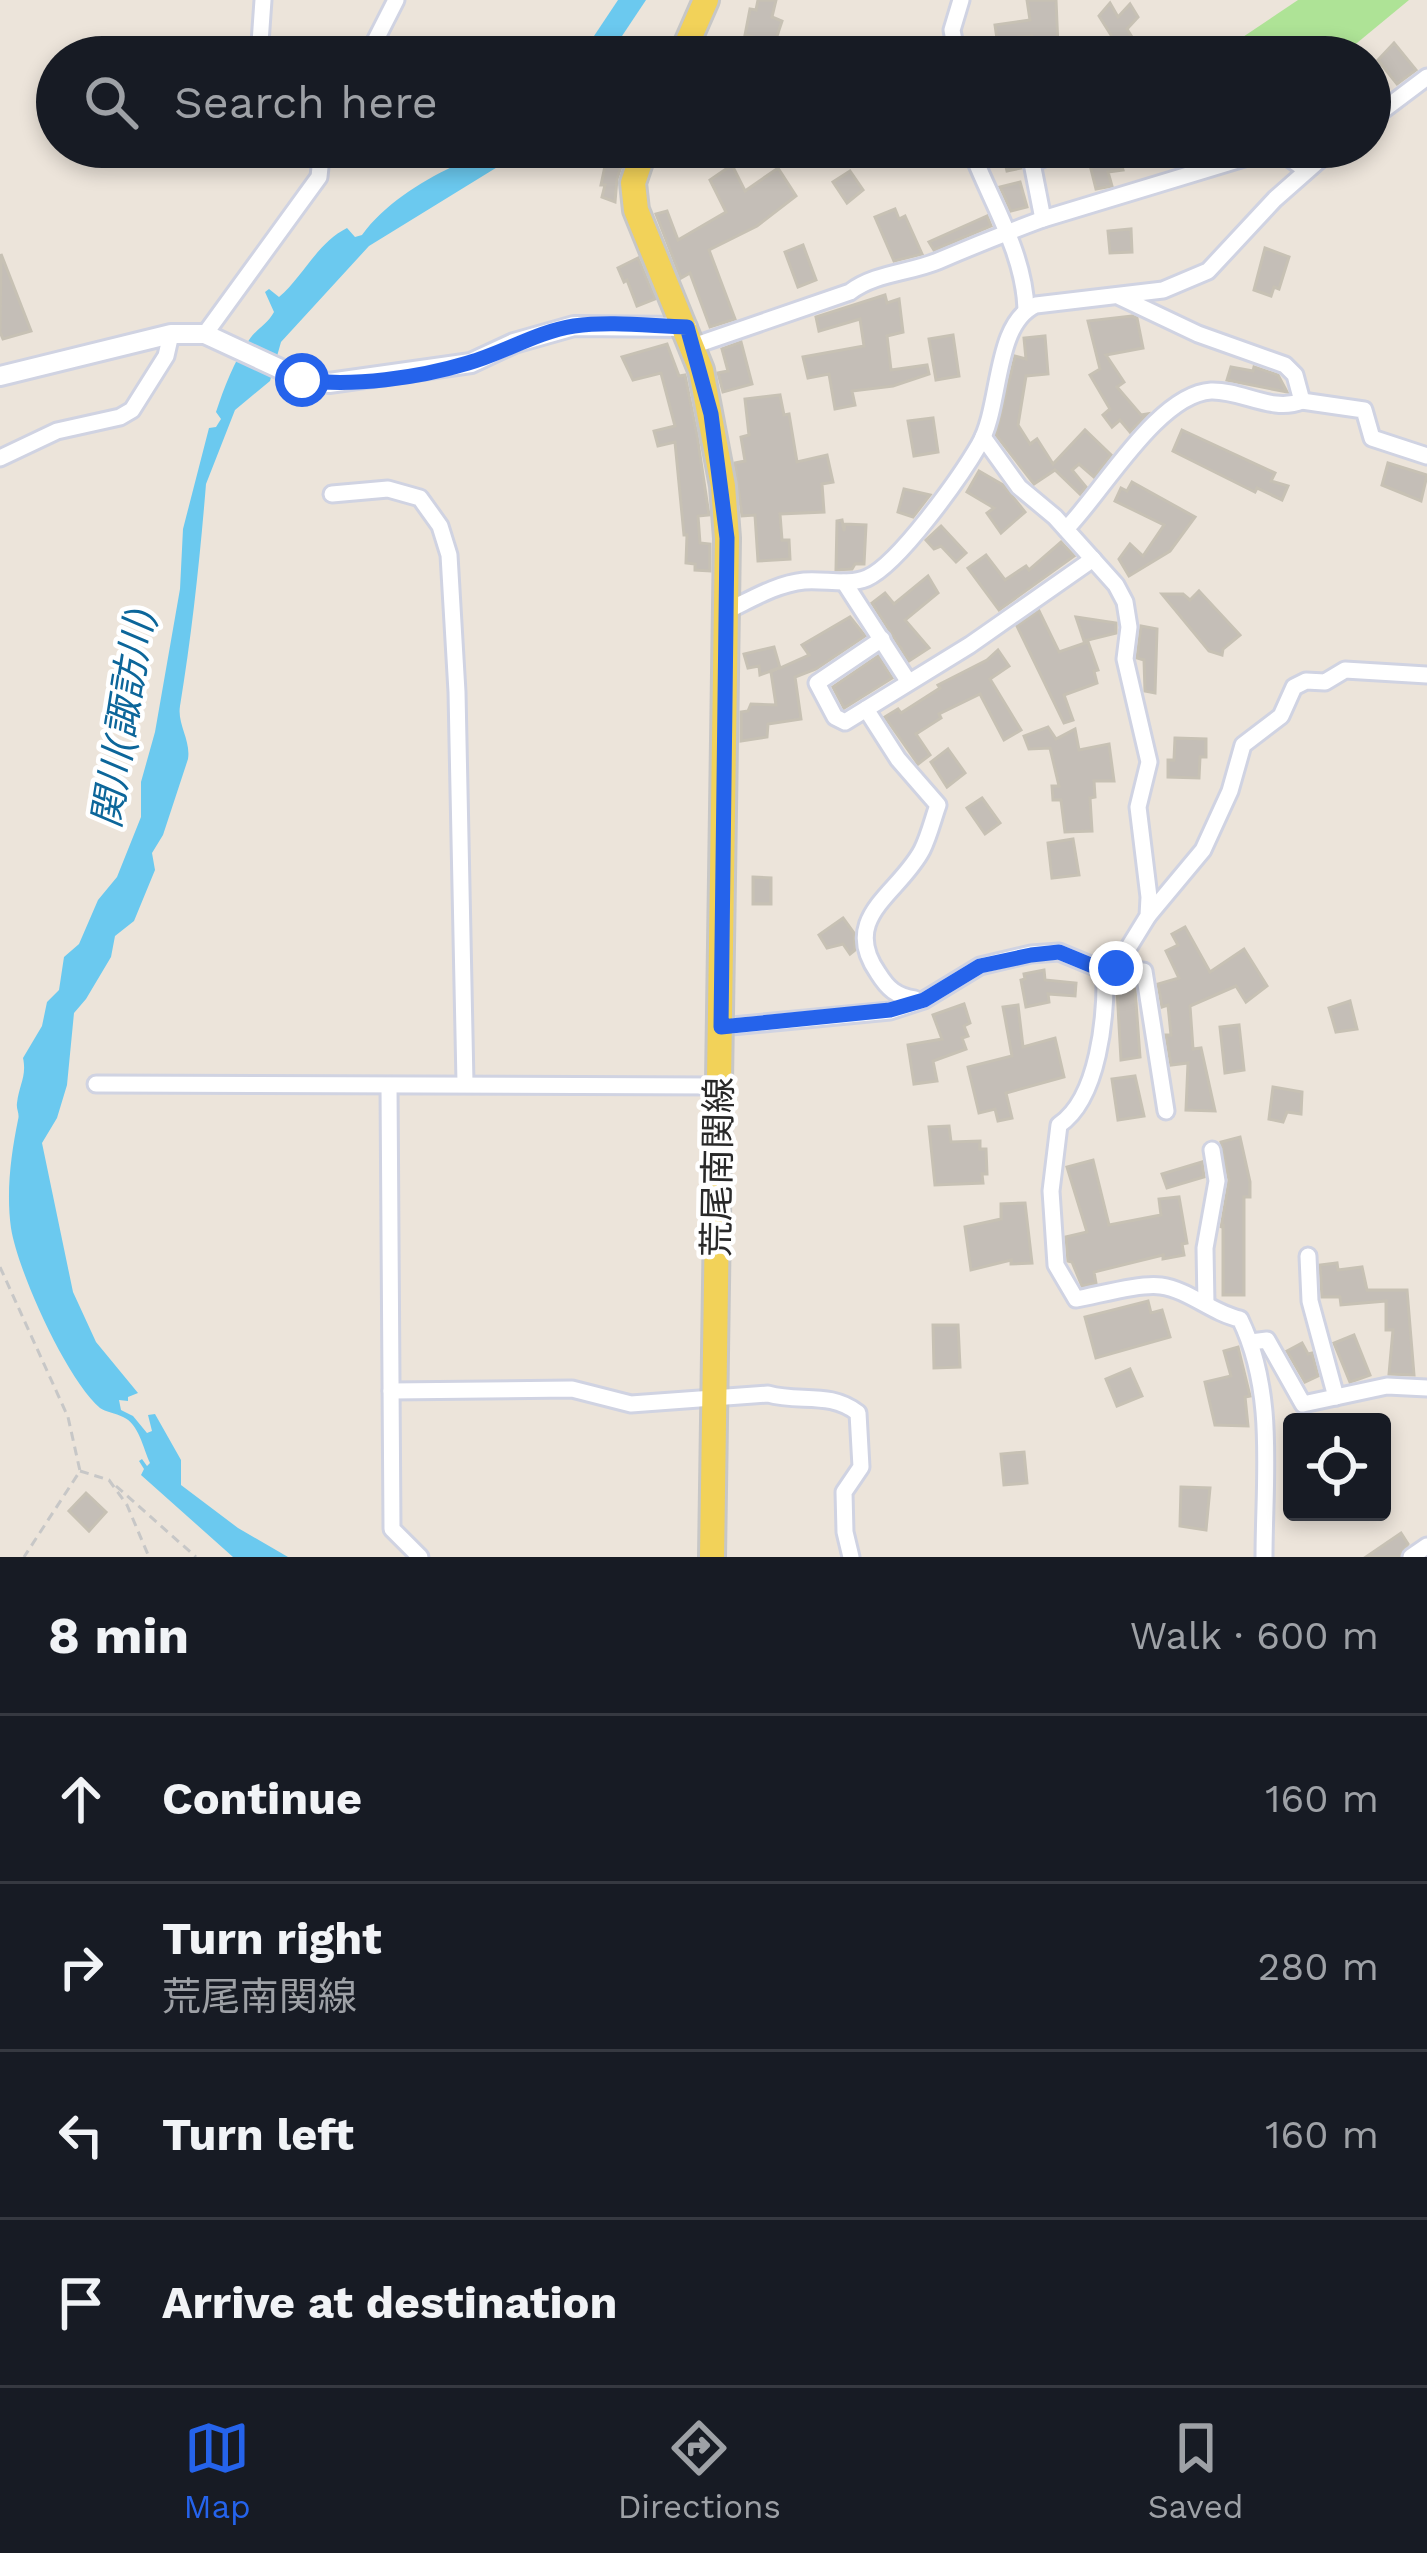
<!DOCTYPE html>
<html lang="en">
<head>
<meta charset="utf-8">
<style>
	body { margin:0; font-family:"Work Sans","Noto Sans JP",sans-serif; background:#20242c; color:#f1f3f6 }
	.controls { position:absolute; right:36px; bottom:36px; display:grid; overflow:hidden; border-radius:12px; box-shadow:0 6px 18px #0003 }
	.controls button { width:108px; height:108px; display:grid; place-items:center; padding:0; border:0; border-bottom:3px solid #363941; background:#171b24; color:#f1f3f6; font:60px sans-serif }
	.stop { position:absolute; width:36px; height:36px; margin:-27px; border:9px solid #2563eb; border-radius:50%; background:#fff }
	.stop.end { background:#2563eb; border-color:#fff; box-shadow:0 3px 12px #0008 }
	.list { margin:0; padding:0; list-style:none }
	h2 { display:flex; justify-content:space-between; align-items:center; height:156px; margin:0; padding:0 48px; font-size:51px }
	h2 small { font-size:39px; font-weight:400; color:#9ea1a6 }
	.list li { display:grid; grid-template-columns:78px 1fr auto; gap:36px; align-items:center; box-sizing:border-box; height:168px; padding:0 48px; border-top:3px solid #363941 }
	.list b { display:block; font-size:45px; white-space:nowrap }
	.list p { margin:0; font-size:39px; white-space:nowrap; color:#9ea1a6 }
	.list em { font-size:39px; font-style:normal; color:#9ea1a6 }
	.icon { flex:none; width:66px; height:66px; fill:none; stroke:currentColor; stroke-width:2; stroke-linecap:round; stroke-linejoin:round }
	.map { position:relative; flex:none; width:1427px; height:1557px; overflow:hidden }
	.search { position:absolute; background:#171b24; box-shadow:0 6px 18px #0003; left:36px; right:36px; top:36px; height:132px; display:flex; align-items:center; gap:30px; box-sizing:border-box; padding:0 42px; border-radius:66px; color:#9ea1a6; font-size:45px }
	.sheet { height:828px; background:#171b24 }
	nav { display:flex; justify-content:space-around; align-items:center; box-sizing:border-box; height:168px; border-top:3px solid #363941; background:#171b24; font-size:33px; color:#9ea1a6 }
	nav a { display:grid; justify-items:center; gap:6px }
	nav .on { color:#2563eb }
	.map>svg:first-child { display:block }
	.green { fill:#aee396 }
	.water { fill:#6bc9ef }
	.building { fill:#c4beb7; stroke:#c7c1b4; stroke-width:3 }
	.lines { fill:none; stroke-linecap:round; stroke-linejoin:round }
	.minor-casing { stroke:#d0d3e2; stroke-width:21 }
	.tertiary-casing { stroke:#d0d3e2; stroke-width:24 }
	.primary-casing { stroke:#c7c7c7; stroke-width:30 }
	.path { stroke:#c7c7c7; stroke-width:3; stroke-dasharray:9 6; stroke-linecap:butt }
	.minor { stroke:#fff; stroke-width:15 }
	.tertiary { stroke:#fff; stroke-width:18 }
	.primary { stroke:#f2d259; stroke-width:24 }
	.route { stroke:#2563eb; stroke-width:15 }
	.labels { text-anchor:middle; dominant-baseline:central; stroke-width:9; stroke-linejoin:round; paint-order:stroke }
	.street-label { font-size:36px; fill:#292929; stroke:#fff }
	.water-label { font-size:39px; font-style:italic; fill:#0c669a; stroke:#fff }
</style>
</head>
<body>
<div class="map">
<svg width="1427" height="1557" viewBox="0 0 1427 1557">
	<rect width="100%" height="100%" fill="#ece4da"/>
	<polygon class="green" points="1298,0 1409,0 1340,57 1230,57 1225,49"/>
	<g class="water">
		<polygon points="618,0 646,0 608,57 580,57"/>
		<path d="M510 147H530L369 246 281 342 270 381 235 410 206 484C200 558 192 633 180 706 177 724 191 740 188 759L163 835 152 853 155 870 134 921 115 936 111 957 86 999 74 1013 67 1085 57 1118 42 1143 73 1292 96 1342 138 1393 128 1397V1401L119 1400 121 1410 133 1416 147 1433 152 1431 148 1415 155 1414 181 1460V1485L238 1528 288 1557H233L141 1475 144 1469 139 1461 142 1459 147 1466 150 1463C143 1448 139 1424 123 1417 116 1413 105 1412 100 1408 67 1380 18 1272 11 1228 6 1192 11 1154 18 1120 20 1113 16 1110 17 1103 19 1085 27 1076 23 1058L42 1026 47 1002 59 990 64 957 79 944 98 900 117 877 141 817V782L155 732 180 589 183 529 209 428 216 427 221 419 216 412C224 388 234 361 249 340 256 329 267 325 274 312L265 292 269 289 279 297C303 277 317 243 347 228L355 237 362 235C384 205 418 183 454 166 472 157 492 157 510 147Z"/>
	</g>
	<g class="building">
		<polygon points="758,0 776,0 772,17 782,21 775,42 745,35 750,9 756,10"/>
		<polygon points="1027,0 1056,0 1058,47 1034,48 1032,36 997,39 995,25 1030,20"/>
		<polygon points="1110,3 1118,17 1130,4 1138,17 1127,29 1135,42 1121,51 1099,16"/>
		<polygon points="1394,43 1416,70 1397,84 1378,60"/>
		<polygon points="609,147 626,151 617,179 615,202 602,197 605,185 601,185"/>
		<polygon points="983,147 1026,147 1027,152 1020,154 1021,168 1007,171 1004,158 989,161"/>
		<polygon points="1117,148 1123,170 1108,172 1112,186 1096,189 1088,157"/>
		<polygon points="732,165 745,191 778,168 796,196 757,226 709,250 735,319 710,327 690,273 681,278 656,214 667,211 678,240 726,212 710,180"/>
		<polygon points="850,171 863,190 847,203 833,182"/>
		<polygon points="1020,182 1027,207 1011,211 1000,187"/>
		<polygon points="895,209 899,219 905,216 922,254 894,261 875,217"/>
		<polygon points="987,216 991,226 934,250 929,242"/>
		<polygon points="1131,229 1132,252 1110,253 1108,231"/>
		<polygon points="803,245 816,280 798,287 785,252"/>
		<polygon points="1265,248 1289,257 1279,289 1274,287 1271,296 1254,290"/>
		<polygon points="1,254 31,331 3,339 0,332"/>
		<polygon points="638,258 655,299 637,306 627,280 624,282 618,268"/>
		<polygon points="885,295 887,303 899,299 903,332 887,336 891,370 927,365 929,374 893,386 852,391 855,405 835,409 829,374 808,378 803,357 864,346 860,319 819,331 816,317"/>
		<polygon points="1132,316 1137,318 1143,348 1106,355 1124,382 1117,387 1141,415 1147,414 1130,432 1120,420 1112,427 1103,415 1110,409 1090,375 1100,369 1088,321"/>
		<polygon points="953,335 959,376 936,380 929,339"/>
		<polygon points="1045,336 1048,374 1026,376 1018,425 1030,444 1037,439 1053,464 1085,430 1111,455 1094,477 1079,464 1072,470 1086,487 1080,494 1055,470 1034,484 996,435 1015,356 1026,359 1024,338"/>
		<polygon points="741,342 752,384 723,392 718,373 728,371 722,349"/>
		<polygon points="667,344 679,376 685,375 697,435 709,515 698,516 700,543 710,544 710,571 695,570 695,564 686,563 687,535 684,535 675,442 658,446 654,431 675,426 661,373 633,380 622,357"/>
		<polygon points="1231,367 1253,371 1254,367 1278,375 1287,392 1227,380"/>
		<polygon points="780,395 784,415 789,414 797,462 827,455 833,482 822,484 824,512 780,514 782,540 789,540 790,559 758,561 755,515 742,516 735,463 745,461 741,437 749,435 745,399"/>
		<polygon points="933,418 938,452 914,456 908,421"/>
		<polygon points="1182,430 1275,473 1271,481 1288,486 1282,500 1257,488 1255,492 1173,451"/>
		<polygon points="1388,463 1427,475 1421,501 1382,485"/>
		<polygon points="979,471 1003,485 1025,512 1001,533 987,513 994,508 967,492"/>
		<polygon points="1132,482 1195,517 1170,551 1129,576 1119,559 1130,544 1143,556 1164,525 1115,501 1121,488 1127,491"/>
		<polygon points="904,489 930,495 913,517 898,512"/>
		<polygon points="842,520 844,531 845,524 866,525 864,564 855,564 852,569 836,570 837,521"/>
		<polygon points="941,526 966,553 956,562 941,546 934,549 926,540"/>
		<polygon points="1061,542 1074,556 999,610 968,568 986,555 1005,580 1026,566 1029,570"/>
		<polygon points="928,576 938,593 905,620 929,648 909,661 872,603 885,593 894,604"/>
		<polygon points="1199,591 1240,635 1223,649 1222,655 1209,651 1162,594 1183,594 1190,600"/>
		<polygon points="1039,611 1059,652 1088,642 1098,670 1094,671 1097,683 1064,695 1073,720 1064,723 1017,626"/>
		<polygon points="850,617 865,636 816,669 795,677 801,719 768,724 767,737 741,741 741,712 748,711 751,704 776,705 771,672 779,668 760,675 759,666 748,668 744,654 774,647 780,668 809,655 802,645"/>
		<polygon points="1076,617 1116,623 1116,633 1084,641"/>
		<polygon points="1141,626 1157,629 1155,693 1145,691 1144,660 1137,658"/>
		<polygon points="998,650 1009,666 990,679 1021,730 1004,740 980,694 939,714 941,718 916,734 930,755 918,764 885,717 898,709 901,713 940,688 938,685 987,660"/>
		<polygon points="878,656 892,678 844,708 833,687"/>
		<polygon points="1048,727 1056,739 1075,729 1079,750 1109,744 1114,781 1094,781 1095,797 1090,798 1092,831 1065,832 1061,800 1053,800 1052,786 1059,786 1050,748 1029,749 1024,736"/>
		<polygon points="1175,738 1206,739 1206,757 1200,757 1199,778 1168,777 1168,760 1174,760"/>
		<polygon points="948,749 965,773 947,787 931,762"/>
		<polygon points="982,798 1000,823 985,834 967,808"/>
		<polygon points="1073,839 1079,875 1052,878 1048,843"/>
		<polygon points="753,877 771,878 771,904 753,904"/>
		<polygon points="843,918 854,933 855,950 850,954 843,944 827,948 819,935"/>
		<polygon points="1185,927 1210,972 1244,949 1267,986 1246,1002 1236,986 1190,1006 1193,1049 1201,1048 1215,1111 1186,1110 1188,1063 1171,1065 1166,1035 1171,1035 1168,1005 1162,1007 1158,984 1179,978 1166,951 1178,945 1172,934"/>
		<polygon points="1044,970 1045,980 1076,983 1075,996 1048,994 1049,1002 1026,1007 1021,980 1025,979 1024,974"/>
		<polygon points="1117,989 1135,989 1140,1057 1121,1060"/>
		<polygon points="1350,1001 1357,1029 1336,1032 1329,1008"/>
		<polygon points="964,1004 970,1023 964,1026 968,1036 962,1038 966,1049 933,1061 937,1081 914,1084 908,1045 942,1039 933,1015"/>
		<polygon points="1018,1005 1023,1047 1055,1038 1064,1077 1006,1093 1012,1118 998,1121 995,1109 979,1113 968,1067 1012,1056 1003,1007"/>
		<polygon points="1239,1025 1244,1070 1225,1073 1220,1027"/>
		<polygon points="1135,1076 1144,1116 1118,1120 1112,1079"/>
		<polygon points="1273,1087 1302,1092 1301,1114 1287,1112 1283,1122 1269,1119"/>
		<polygon points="949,1126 951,1142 980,1141 980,1149 986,1149 987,1174 982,1174 983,1183 935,1185 929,1127"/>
		<polygon points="1240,1137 1250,1182 1250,1197 1244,1197 1244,1295 1223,1295 1223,1224 1221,1228 1229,1180 1221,1142"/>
		<polygon points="1093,1160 1109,1225 1161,1215 1159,1199 1179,1197 1187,1243 1182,1244 1184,1255 1163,1259 1163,1255 1094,1272 1096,1283 1082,1286 1072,1262 1068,1261 1066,1237 1087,1232 1067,1167"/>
		<polygon points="1202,1162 1204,1177 1167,1188 1162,1174"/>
		<polygon points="1025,1203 1032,1263 1011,1264 1011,1260 971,1270 965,1227 1001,1219 1001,1204"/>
		<polygon points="1337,1263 1338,1270 1362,1267 1367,1290 1407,1290 1414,1375 1389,1374 1393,1330 1386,1330 1386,1301 1341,1305 1340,1297 1322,1297 1320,1265"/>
		<polygon points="1148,1301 1151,1313 1162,1310 1170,1337 1096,1358 1085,1317"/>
		<polygon points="933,1325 958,1325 960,1367 934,1368"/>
		<polygon points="1354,1335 1370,1375 1350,1382 1334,1343"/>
		<polygon points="1302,1343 1308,1354 1312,1353 1318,1376 1305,1382 1287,1351"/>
		<polygon points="1238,1347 1250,1396 1245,1397 1248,1426 1215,1425 1205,1382 1231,1376 1224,1351"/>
		<polygon points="1130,1369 1142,1396 1117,1406 1106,1379"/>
		<polygon points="1024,1452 1027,1483 1004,1485 1001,1454"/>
		<polygon points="1181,1487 1210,1488 1206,1530 1180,1526"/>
		<polygon points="86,1493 106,1512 89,1531 69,1511"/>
		<polygon points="1401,1533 1408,1544 1399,1557 1366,1557"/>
	</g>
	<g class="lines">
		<defs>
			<g id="minor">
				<polyline points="259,57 263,0"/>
				<polyline points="367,57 396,0"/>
				<polyline points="957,57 952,30 961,0"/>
				<polyline points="1370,120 1427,77"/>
				<path d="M970 147C990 201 1024 251 1026 309"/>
				<polyline points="1043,219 1264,152 1279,151 1305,169"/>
				<polyline points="1120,297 1198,334 1285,365 1295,375 1302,401 1364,410 1372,438 1427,456"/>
				<polyline points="205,334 319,177 321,157 316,147"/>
				<path d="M693 346 850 292C875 273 909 273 938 261 973 246 1008 232 1043 219L1032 163 1070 147"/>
				<polyline points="983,437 1019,487 1055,517 1116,585 1125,602 1129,627 1125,659 1149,762 1138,807 1149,897 1148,916 1116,968"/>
				<polyline points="0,458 57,431 120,417 132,410 166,356 171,334"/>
				<polyline points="332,494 388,489 420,498 440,526 449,555 457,692 465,1083"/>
				<path d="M1066 529C1102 493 1158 394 1211 391 1242 390 1272 413 1302 401"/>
				<polyline points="844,582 908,681"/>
				<path d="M727 611C752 599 776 584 804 581 824 579 848 586 867 578 899 564 961 476 979 445 1002 406 993 324 1036 305L1163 290 1208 271 1275 199 1334 147"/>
				<polyline points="882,639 817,683 835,717 845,722 970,645 1093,559"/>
				<path d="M866 709 898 759 938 805C933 819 929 836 922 850 899 894 839 917 878 973 888 989 896 996 915 999"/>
				<polyline points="1148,916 1203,850 1230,791 1243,745 1281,716 1294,687 1306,681 1325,682 1345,670 1427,675"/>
				<path d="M1105 971C1106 1016 1099 1098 1059 1125L1051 1191 1056 1265 1076 1299C1099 1295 1140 1283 1161 1286 1189 1290 1212 1313 1240 1319 1276 1393 1264 1477 1264 1557"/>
				<polyline points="721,1027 890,1011 924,1000 980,966 1031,954 1059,952 1105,971 1144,971 1166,1111"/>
				<polyline points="96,1084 719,1086"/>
				<polyline points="389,1086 392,1529 420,1557"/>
				<polyline points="1308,1256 1310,1301 1336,1397"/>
				<polyline points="1206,1304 1205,1248 1217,1181 1212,1150"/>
				<polyline points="1251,1342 1267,1340 1303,1404 1387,1386 1427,1388"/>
				<path d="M391 1391 572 1389 631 1404 768 1394C800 1403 830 1391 858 1413L861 1467 844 1492 845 1532 851 1557"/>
				<polyline points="1411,1557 1427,1546"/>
			</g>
			<polyline id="tertiary" points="0,376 171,334 205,334 302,379 329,383 471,363 514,343 574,326 687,327"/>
			<g id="primary">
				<polyline points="681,57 706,0"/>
				<polyline points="645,147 633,183 636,210 701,370 723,486 727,538 712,1557"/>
			</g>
		</defs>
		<use href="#minor" class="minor-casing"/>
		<use href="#tertiary" class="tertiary-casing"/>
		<use href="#primary" class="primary-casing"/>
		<g class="path">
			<polyline points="0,1267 68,1417 80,1471 24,1557"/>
			<polyline points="80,1471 109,1480 127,1505 149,1557"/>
			<polyline points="116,1486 196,1557"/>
		</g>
		<use href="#minor" class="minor"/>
		<use href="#tertiary" class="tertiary"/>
		<use href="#primary" class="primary"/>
	</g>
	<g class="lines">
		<path class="route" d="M302 380C353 387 418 378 468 363 504 353 536 332 574 326 611 321 650 326 687 327L711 414 727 538 721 1027 890 1010 924 1000 980 966 1031 955 1059 952 1105 971 1116 968"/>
	</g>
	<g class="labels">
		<g class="street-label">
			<text transform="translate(718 1167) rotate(-89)">荒尾南関線</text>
		</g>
		<g class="water-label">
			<text transform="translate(123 718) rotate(-81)">関川(諏訪川)</text>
		</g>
	</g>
</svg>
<div class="controls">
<button><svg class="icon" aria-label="locate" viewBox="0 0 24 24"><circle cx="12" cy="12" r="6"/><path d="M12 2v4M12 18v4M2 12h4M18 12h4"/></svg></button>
</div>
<div class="stop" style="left:302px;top:380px"></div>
<div class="stop end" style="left:1116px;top:968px"></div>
<div class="search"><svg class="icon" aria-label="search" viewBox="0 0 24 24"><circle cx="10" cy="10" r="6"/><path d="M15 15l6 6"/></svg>Search here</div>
</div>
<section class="sheet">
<h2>8 min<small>Walk · 600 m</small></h2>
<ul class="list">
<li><svg class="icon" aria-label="ahead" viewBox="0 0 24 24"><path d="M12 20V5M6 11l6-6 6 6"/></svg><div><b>Continue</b></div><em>160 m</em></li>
<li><svg class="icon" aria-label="right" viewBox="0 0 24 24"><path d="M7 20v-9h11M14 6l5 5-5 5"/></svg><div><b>Turn right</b><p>荒尾南関線</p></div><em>280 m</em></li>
<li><svg class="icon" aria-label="left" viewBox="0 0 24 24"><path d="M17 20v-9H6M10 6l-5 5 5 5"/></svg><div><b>Turn left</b></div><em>160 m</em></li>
<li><svg class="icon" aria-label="arrive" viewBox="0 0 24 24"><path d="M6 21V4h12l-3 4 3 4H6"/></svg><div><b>Arrive at destination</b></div></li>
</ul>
</section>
<nav>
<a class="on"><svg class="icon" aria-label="map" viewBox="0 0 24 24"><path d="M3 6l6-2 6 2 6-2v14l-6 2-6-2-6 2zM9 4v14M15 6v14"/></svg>Map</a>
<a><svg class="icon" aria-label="directions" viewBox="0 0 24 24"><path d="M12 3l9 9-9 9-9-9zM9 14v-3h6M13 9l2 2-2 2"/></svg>Directions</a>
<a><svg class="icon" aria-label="saved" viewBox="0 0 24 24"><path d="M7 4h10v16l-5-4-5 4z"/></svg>Saved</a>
</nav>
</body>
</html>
